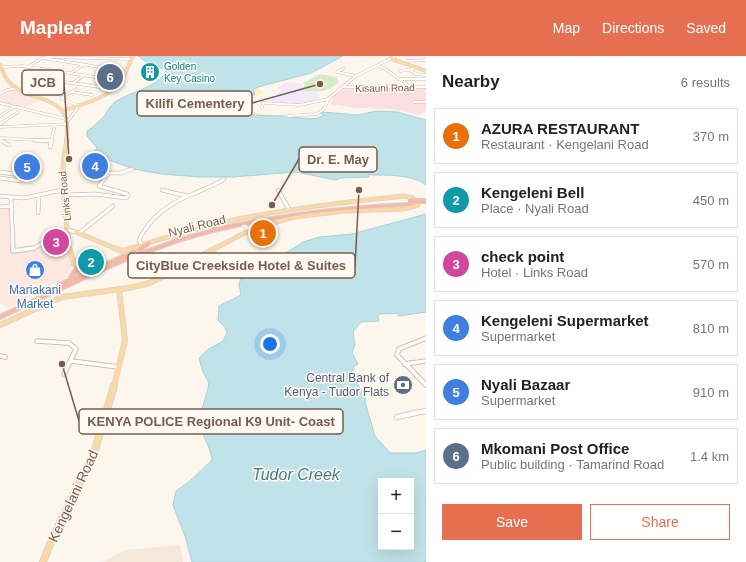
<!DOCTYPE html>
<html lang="en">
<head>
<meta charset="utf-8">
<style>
	body { margin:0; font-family:Arial,sans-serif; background:#f2f2f2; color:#222 }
	.controls { position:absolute; right:12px; bottom:12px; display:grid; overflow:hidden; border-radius:0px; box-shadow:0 4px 16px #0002 }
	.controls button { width:36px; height:36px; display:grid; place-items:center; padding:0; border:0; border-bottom:1px solid #e0e0e0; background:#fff; color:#222; font:20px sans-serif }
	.you { position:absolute; left:270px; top:288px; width:14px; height:14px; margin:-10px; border:3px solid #fff; border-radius:50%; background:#1a73e8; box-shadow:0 0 0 6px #1a73e833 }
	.badge { display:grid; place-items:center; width:26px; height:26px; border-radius:50%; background:#e76f51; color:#fff; font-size:13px; font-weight:700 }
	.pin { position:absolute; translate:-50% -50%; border:2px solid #fff; box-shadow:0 1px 4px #0006 }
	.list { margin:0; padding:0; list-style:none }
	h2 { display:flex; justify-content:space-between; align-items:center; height:52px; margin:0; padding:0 16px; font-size:17px }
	h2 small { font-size:13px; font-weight:400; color:#767676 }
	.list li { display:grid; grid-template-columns:26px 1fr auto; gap:12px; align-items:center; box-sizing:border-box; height:56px; margin:0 8px 8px; padding:0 8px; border:1px solid #e0e0e0; border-radius:0px }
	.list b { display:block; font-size:15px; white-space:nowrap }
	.list p { margin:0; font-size:13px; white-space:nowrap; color:#767676 }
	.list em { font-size:13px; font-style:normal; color:#767676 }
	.actions { display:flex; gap:8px; padding:12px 16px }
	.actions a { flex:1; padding:9px 0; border:1px solid #e76f51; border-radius:0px; text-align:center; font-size:14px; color:#e76f51 }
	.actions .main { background:#e76f51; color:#fff }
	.map { position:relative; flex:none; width:426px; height:506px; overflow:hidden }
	header { display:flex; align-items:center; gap:24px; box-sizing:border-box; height:56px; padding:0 20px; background:#e76f51; color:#fff }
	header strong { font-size:19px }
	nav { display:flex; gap:22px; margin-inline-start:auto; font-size:14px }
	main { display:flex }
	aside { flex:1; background:#fff }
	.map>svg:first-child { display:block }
	.residential { fill:#f5e8da }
	.commercial { fill:#fde8e0 }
	.education { fill:#f3e8fa }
	.medical { fill:#fbdfe3 }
	.green { fill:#d8ecc9 }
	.sand { fill:#fcefc7 }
	.water { fill:#bfe3e8; stroke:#a5d3da; fill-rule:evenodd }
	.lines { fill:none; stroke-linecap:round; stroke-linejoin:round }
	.minor-far3-casing { stroke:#d1beb0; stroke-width:3 }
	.minor-far2-casing { stroke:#d1beb0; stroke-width:4.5 }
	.minor-far1-casing { stroke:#d1beb0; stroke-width:5.5 }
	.minor-casing { stroke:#d1beb0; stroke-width:6 }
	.major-far3-casing { stroke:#dad1cd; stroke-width:4 }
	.major-far2-casing { stroke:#dad1cd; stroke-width:5 }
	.major-far1-casing { stroke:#dad1cd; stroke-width:6 }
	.major-casing { stroke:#dad1cd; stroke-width:8 }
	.highway-casing { stroke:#dad1cd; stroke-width:2.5 }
	.minor-far3 { stroke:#fff; stroke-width:2 }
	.minor-far2 { stroke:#fff; stroke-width:3 }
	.minor-far1 { stroke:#fff; stroke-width:3.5 }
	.minor { stroke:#fff; stroke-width:4.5 }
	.major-far3 { stroke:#fbd9a5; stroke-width:3 }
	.major-far2 { stroke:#fbd9a5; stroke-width:3.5 }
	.major-far1 { stroke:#fbd9a5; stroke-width:4.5 }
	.major { stroke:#fbd9a5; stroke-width:6 }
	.highway { fill:#f7b7a3; fill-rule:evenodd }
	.highway-bridge-casing { stroke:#dad1cd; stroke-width:6; stroke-linecap:butt }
	.highway-bridge { stroke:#f7b7a3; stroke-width:4.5 }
	.labels { text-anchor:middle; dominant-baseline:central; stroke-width:3; stroke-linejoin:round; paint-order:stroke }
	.far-culture-label { font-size:10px; fill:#0d838f; stroke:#fffaf3; text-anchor:start }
	.far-street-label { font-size:10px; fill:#7a5c4d; stroke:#fffaf3 }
	.street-label { font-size:12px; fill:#7a5c4d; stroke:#fffaf3 }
	.shop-label { font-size:12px; fill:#366cbe; stroke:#fffaf3 }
	.service-label { font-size:12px; fill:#4e5e75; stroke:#fffaf3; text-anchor:end }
	.near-street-label { font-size:14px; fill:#7a5c4d; stroke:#fffaf3 }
	.near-water-label { font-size:16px; font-style:italic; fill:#437c86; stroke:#fffaf3 }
	.leader { fill:none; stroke:#7a5c4d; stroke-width:1.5 }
	.callout-dot { fill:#7a5c4d; stroke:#fffaf3; stroke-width:1.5 }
	.callout { fill:#fffaf3; stroke:#7a5c4d; stroke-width:1.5 }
	.callout-label { font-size:13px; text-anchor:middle; font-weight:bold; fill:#7a5c4d }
</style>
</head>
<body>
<header>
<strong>Mapleaf</strong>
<nav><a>Map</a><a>Directions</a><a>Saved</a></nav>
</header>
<main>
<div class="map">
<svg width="426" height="506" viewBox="0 0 426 506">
	<rect width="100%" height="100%" fill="#fdf6ec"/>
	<polygon class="residential" points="180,489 183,506 103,506 125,494"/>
	<g class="commercial">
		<polygon points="16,33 43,43 23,52 0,46 0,38"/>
		<polygon points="13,148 17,195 36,192 48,185 65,181 67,199 73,211 65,222 7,252 0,247 0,149"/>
	</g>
	<polygon class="education" points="285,26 303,28 300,35 320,38 315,45 308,47 291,48 268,44 269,41 276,40 281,34 277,32"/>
	<polygon class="medical" points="426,32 426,54 419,59 391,53 357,52 330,48 334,40 344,33"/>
	<path class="green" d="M320 18 337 21 339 26C327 37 317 36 302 35L301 34 305 29 303 27Z"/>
	<polygon class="sand" points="247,30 260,33 263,37 248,45 243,50 248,56 281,60 331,63 245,66 232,39"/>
	<g class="water">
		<path d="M138 0H343L311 17 258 31 253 34 255 38 243 44 245 57C258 61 270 59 283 60 296 60 313 67 324 59L320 57 322 56 358 59 376 55 398 56 426 64V129C412 118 386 119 368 119L369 121 341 122 336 124 296 116 233 121H200L161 118 134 113 117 107 103 102 96 98 94 95 97 92 87 80V75C92 72 103 62 105 59 110 50 113 46 122 42 135 35 163 29 166 13L152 10Z"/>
		<path d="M426 158V256L399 260 396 257C389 259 383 256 378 259L379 265 361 266 353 276 355 288 352 297 358 308 353 311C355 321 357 332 366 338L365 346 375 380 390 397H415L426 394V506H192L185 480 173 449 176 435 190 425 212 404C211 392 204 384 201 372 198 357 207 341 209 327L203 316 199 302 207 294 223 285 227 277 225 271 218 264 219 250 241 239 239 228 241 222C248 221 254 218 262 216L263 208 289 195 303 186 319 181 352 178ZM381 425H411V491H381Z"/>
	</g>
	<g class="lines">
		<defs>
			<g id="minor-far3">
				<polyline points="46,1 131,3"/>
				<polyline points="42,2 125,15"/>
				<polyline points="407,5 426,4"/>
				<polyline points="378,10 384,12 409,30"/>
				<polyline points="1,11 23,10 121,25"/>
				<polyline points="28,11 42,2"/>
				<polyline points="344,12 337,16 356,20"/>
				<polyline points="410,14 416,18 426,19"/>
				<polyline points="400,15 419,12"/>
				<polyline points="71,17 83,9"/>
				<polyline points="30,21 113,33"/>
				<polyline points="398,23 426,23"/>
				<polyline points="24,25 42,13"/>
				<polyline points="73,27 84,19"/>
				<polyline points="343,31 426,31"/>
				<polyline points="49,34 62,26"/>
				<polyline points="71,36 92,39"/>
				<polyline points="0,38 7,34 17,32"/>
				<polyline points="414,46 426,46"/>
				<polyline points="0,47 66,63"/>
				<polyline points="262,52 263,47 300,49 328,43"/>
				<polyline points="0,60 14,51"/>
				<polyline points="288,60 317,58 324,53 329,42 356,20 394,1"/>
				<polyline points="67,66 79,50 61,42 76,33"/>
				<polyline points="0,68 18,56"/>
				<polyline points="0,71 67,68"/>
				<polyline points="0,82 52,85"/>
				<polyline points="0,84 2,85"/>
				<polyline points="51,85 55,69"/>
			</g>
			<g id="minor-far2">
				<polyline points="0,84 9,89"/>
				<polyline points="34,84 52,85"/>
				<polyline points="50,91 52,84"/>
				<polyline points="0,116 26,120 21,125 0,122"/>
				<polyline points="162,134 187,140"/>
				<polyline points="278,134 289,153"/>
				<polyline points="64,139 95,138 126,142 128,140 127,138 99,130 109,117 121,117 132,113"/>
				<polyline points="0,140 24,142 63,134"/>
				<polyline points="11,143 13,193"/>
				<polyline points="0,151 11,150"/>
				<polyline points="38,157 39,140"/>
				<polyline points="243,169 250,174"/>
				<polyline points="68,174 76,176"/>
				<polyline points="79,177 113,150"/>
				<path d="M142 189 139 184C149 162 171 146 193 138 204 133 214 130 224 123"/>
				<polyline points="28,193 34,192 51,182 69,180"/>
			</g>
			<g id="minor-far1">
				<polyline points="13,192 13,195 34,192"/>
				<polyline points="426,282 399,293 397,299 426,329"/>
				<polyline points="37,285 69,287 76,293 64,318"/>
				<polyline points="0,300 5,301"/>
				<polyline points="71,305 118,311"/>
				<polyline points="405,308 426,305"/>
			</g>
			<polyline id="minor" points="397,361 426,355"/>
			<g id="major-far3">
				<polyline points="391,0 392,3 426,15"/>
				<path d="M0 9C3 14 4 21 9 26 31 49 76 36 66 85"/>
				<path d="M63 55C81 48 106 43 119 28 126 20 128 9 133 0"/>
			</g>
			<g id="major-far2">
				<path d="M67 84C58 122 66 154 69 193"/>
				<polyline points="76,176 117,193"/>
				<path d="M129 193C165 182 201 170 238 163 293 152 348 146 404 140L413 142 418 149 404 153 344 155 294 161 250 174 214 193"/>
			</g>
			<g id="major-far1">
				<polyline points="69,192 74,207 87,220"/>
				<polyline points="114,192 122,195 132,192"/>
				<polyline points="74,207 90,218"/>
				<polyline points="0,269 62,241 129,232 150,227 216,192"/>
				<polyline points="114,331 125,284 119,233"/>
			</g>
			<polyline id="major" points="43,506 53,481 94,397 114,330"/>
			<g id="highway">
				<path d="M412 147H414V149L345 154 311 157 244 169 213 176 181 185 130 203 93 219 0 263V259L60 231 57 229 58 228 71 222 69 221 75 212 77 211 80 213 75 220 91 213 79 211 78 210 79 209 96 211 132 195H136V196L130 200 177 183 213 173 208 170V168C211 167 216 170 216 172 282 157 345 150 412 147Z"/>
				<polygon points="147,186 151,186 151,187 141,195 137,195 137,193"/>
			</g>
		</defs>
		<use href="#minor-far3" class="minor-far3-casing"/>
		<use href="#minor-far2" class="minor-far2-casing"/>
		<use href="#minor-far1" class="minor-far1-casing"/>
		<use href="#minor" class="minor-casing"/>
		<use href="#major-far3" class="major-far3-casing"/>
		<use href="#major-far2" class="major-far2-casing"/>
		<use href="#major-far1" class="major-far1-casing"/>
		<use href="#major" class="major-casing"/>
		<use href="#highway" class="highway-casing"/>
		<use href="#minor-far3" class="minor-far3"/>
		<use href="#minor-far2" class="minor-far2"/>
		<use href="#minor-far1" class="minor-far1"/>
		<use href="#minor" class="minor"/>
		<use href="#major-far3" class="major-far3"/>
		<use href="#major-far2" class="major-far2"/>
		<use href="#major-far1" class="major-far1"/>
		<use href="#major" class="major"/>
		<use href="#highway" class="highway"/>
		<defs>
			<polyline id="highway-bridge" points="410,145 426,145"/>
		</defs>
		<use href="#highway-bridge" class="highway-bridge-casing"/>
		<use href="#highway-bridge" class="highway-bridge"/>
	</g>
	<defs>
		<symbol id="building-disc" viewBox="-11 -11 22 22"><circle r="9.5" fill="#0f9aa8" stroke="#fffaf3"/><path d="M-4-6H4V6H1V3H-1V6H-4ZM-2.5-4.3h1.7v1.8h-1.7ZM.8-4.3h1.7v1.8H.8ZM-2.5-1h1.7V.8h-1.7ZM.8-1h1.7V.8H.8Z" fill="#fff"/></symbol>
		<symbol id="shop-disc" viewBox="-11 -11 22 22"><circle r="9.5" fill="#3f7fe0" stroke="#fffaf3"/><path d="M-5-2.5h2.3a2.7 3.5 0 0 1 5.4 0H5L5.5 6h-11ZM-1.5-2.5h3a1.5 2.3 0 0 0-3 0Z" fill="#fff"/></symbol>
		<symbol id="bank-disc" viewBox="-11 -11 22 22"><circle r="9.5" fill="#5c6f8a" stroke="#fffaf3"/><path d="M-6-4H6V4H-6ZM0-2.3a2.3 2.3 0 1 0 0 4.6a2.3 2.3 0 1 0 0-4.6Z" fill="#fff"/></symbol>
	</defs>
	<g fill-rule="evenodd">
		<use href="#building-disc" x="139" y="5" width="22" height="22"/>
		<use href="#shop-disc" x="24" y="203" width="22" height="22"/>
		<use href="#bank-disc" x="392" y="318" width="22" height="22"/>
	</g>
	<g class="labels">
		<g class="far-culture-label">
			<text x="164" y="10">Golden<tspan x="164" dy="12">Key Casino</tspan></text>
		</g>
		<g class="far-street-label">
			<text transform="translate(385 32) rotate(-1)">Kisauni Road</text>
			<text transform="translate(65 140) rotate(-96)">Links Road</text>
		</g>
		<g class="street-label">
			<text transform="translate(197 170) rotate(-14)">Nyali Road</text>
		</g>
		<g class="shop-label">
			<text x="35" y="234">Mariakani<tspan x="35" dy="14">Market</tspan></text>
		</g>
		<g class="service-label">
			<text x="389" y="322">Central Bank of<tspan x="389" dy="14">Kenya - Tudor Flats</tspan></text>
		</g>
		<g class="near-street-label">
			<text transform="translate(73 440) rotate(-65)">Kengelani Road</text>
		</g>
		<g class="near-water-label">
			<text x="296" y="418">Tudor Creek</text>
		</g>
	</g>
	<path class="leader" d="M69 103L64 26M320 28L252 47M272 149L299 103M359 134L355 210M62 308L79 365"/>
	<g class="callout-dot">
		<circle cx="69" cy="103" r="4"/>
		<circle cx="320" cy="28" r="4"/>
		<circle cx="272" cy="149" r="4"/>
		<circle cx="359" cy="134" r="4"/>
		<circle cx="62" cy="308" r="4"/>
	</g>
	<g class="callout">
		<rect x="22" y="14" width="42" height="25" rx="4"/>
		<rect x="137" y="35" width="115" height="25" rx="4"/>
		<rect x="299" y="91" width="78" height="25" rx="4"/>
		<rect x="128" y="197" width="227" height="25" rx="4"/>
		<rect x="79" y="353" width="264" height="25" rx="4"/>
	</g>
	<g class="callout-label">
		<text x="43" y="31">JCB</text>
		<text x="195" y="52">Kilifi Cementery</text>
		<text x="338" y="108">Dr. E. May</text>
		<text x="241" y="214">CityBlue Creekside Hotel &amp; Suites</text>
		<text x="211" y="370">KENYA POLICE Regional K9 Unit- Coast</text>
	</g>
</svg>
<div class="controls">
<button>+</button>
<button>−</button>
</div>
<div class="you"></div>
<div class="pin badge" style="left:263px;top:177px;background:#e8710a">1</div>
<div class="pin badge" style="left:91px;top:206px;background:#0f9aa8">2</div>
<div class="pin badge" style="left:56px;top:186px;background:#d1479c">3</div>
<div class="pin badge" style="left:95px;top:110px;background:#3f7fe0">4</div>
<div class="pin badge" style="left:27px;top:111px;background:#3f7fe0">5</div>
<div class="pin badge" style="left:110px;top:21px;background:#5c6f8a">6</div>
</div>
<aside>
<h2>Nearby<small>6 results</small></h2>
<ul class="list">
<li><span class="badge" style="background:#e8710a">1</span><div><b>AZURA RESTAURANT</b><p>Restaurant · Kengelani Road</p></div><em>370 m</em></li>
<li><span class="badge" style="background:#0f9aa8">2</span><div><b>Kengeleni Bell</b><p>Place · Nyali Road</p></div><em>450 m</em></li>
<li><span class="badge" style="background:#d1479c">3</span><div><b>check point</b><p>Hotel · Links Road</p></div><em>570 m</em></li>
<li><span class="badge" style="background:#3f7fe0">4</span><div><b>Kengeleni Supermarket</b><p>Supermarket</p></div><em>810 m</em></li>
<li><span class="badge" style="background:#3f7fe0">5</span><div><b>Nyali Bazaar</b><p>Supermarket</p></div><em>910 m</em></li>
<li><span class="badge" style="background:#5c6f8a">6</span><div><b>Mkomani Post Office</b><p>Public building · Tamarind Road</p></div><em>1.4 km</em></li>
</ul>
<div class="actions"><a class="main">Save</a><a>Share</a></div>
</aside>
</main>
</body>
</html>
